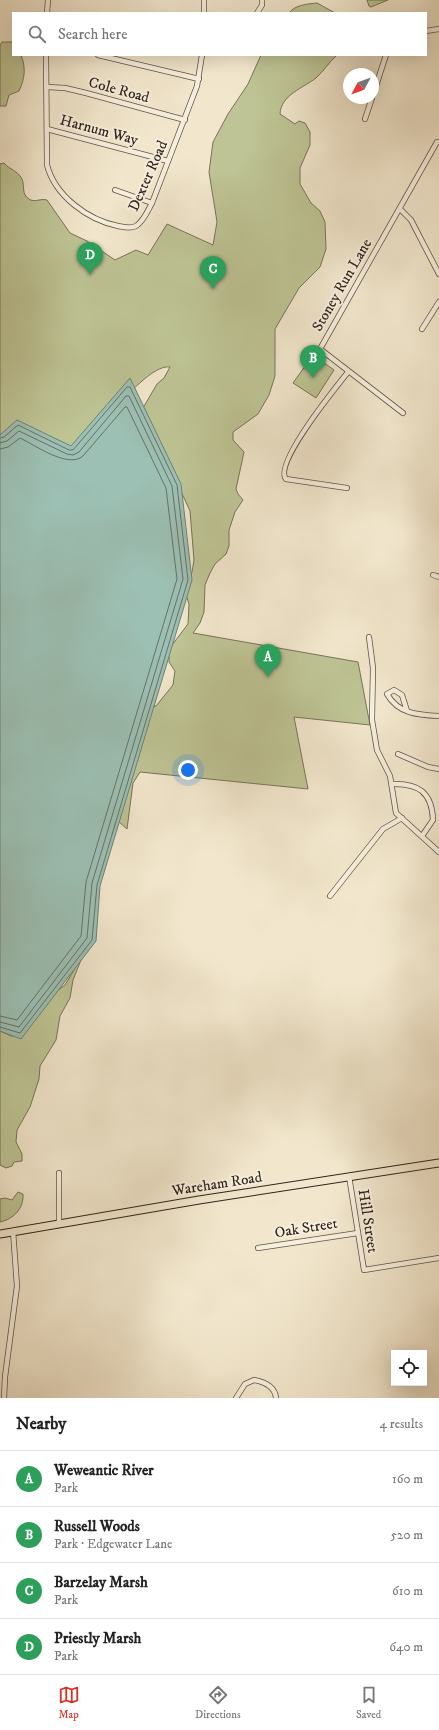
<!DOCTYPE html>
<html lang="en">
<head>
<meta charset="utf-8">
<style>
	body { margin:0; font-family:"IM FELL DW Pica",serif; background:#f6f6f6; color:#222 }
	.controls { position:absolute; right:12px; bottom:12px; display:grid; overflow:hidden; border-radius:0px; box-shadow:0 4px 16px #0002 }
	.controls button { width:36px; height:36px; display:grid; place-items:center; padding:0; border:0; border-bottom:1px solid #e0e0e0; background:#fff; color:#222; font:20px sans-serif }
	.compass { position:absolute; left:343px; top:68px; width:36px; height:36px; border-radius:50%; background:#fff; box-shadow:0 4px 16px #0002; rotate:229deg }
	.you { position:absolute; left:188px; top:770px; width:14px; height:14px; margin:-10px; border:3px solid #fff; border-radius:50%; background:#1a73e8; box-shadow:0 0 0 6px #1a73e833 }
	.badge { display:grid; place-items:center; width:26px; height:26px; border-radius:50%; background:#d93025; color:#fff; font-size:13px; font-weight:700 }
	.pin { position:absolute; translate:-50% -33px; filter:drop-shadow(0 1px 2px #0008) }
	.pin::after { content:''; position:absolute; top:21px; width:14px; height:12px; background:inherit; clip-path:polygon(0 0,100% 0,50% 100%) }
	.list { margin:0; padding:0; list-style:none }
	h2 { display:flex; justify-content:space-between; align-items:center; height:52px; margin:0; padding:0 16px; font-size:17px }
	h2 small { font-size:13px; font-weight:400; color:#767676 }
	.list li { display:grid; grid-template-columns:26px 1fr auto; gap:12px; align-items:center; box-sizing:border-box; height:56px; padding:0 16px; border-top:1px solid #e0e0e0 }
	.list b { display:block; font-size:15px; white-space:nowrap }
	.list p { margin:0; font-size:13px; white-space:nowrap; color:#767676 }
	.list em { font-size:13px; font-style:normal; color:#767676 }
	.icon { flex:none; width:22px; height:22px; fill:none; stroke:currentColor; stroke-width:2; stroke-linecap:round; stroke-linejoin:round }
	.map { position:relative; flex:none; width:439px; height:1398px; overflow:hidden }
	.search { position:absolute; background:#fff; box-shadow:0 4px 16px #0002; left:12px; right:12px; top:12px; height:44px; display:flex; align-items:center; gap:10px; box-sizing:border-box; padding:0 14px; border-radius:0px; color:#767676; font-size:15px }
	.sheet { height:276px; background:#fff }
	nav { display:flex; justify-content:space-around; align-items:center; box-sizing:border-box; height:56px; border-top:1px solid #e0e0e0; background:#fff; font-size:11px; color:#767676 }
	nav a { display:grid; justify-items:center; gap:2px }
	nav .on { color:#d93025 }
	.map>svg:first-child { display:block }
	.green { fill:#bec495; stroke:#777458 }
	.water { fill:#9cc0b4; stroke:#718177 }
	.lines { fill:none; stroke-linecap:round; stroke-linejoin:round }
	.shore { stroke:#667268; stroke-width:1 }
	.minor-casing { stroke:#605448; stroke-width:6 }
	.primary-casing { stroke:#30231c; stroke-width:9 }
	.minor { stroke:#f7efde; stroke-width:4.5 }
	.primary { stroke:#f2e7cd; stroke-width:7 }
	.labels { text-anchor:middle; dominant-baseline:central; stroke-width:4; stroke-linejoin:round; paint-order:stroke }
	.street-label { font-size:15px; fill:#30231c; stroke:#f7efde }
</style>
</head>
<body>
<div class="map">
<svg width="439" height="1398" viewBox="0 0 439 1398">
	<rect width="100%" height="100%" fill="#f2e7cd"/>
	<filter id="stains"><feTurbulence type="fractalNoise" baseFrequency=".005" numOctaves="4"/><feColorMatrix values="0 0 0 0 .2 0 0 0 0 .09 0 0 0 0 .02 0 0 0 .5 -.17"/></filter>
	<radialGradient id="worn" r=".72"><stop offset=".6" stop-color="#630" stop-opacity="0"/><stop offset="1" stop-color="#630" stop-opacity=".3"/></radialGradient>
	<g class="green">
		<polygon points="367,0 388,0 371,7 369,6"/>
		<path d="M317 3 335 13H289C295 5 307 4 317 3Z"/>
		<path d="M2 42H13V55H21C26 68 25 78 19 91L9 95 6 106H0V45Z"/>
		<path d="M261 55H337C329 62 324 71 316 78 303 88 281 95 280 114L295 124 299 121 305 123 310 132V145L300 168V184L311 203 320 211 325 222 326 249 320 267 299 288 275 329V376L269 395 258 414 233 432V440L244 452 236 489 238 494 243 500 235 512 229 530V546L226 554 215 564 210 573 205 585 204 612 200 623 193 633 358 662 370 725 294 717 308 789 140 772 133 783 127 829 118 821 145 710 156 706 173 685 175 671 169 662V649L188 624 189 604 186 595 185 585 192 572 194 560 190 511 143 408 157 384 164 378 170 367C146 363 93 436 77 456L0 458V164L4 163C10 170 17 170 22 179 25 186 21 194 29 199 34 203 41 198 47 200L70 233 87 241 115 260 136 250 148 255 167 224 213 245 217 222 209 172 213 142 228 114 248 84Z"/>
		<polygon points="313,355 334,370 316,398 293,383"/>
		<polygon points="83,955 73,980 70,998 60,1016 56,1040 40,1066 39,1079 30,1107 17,1130 16,1142 22,1154 22,1161 14,1162 12,1166 6,1168 0,1165 0,1031 11,1036 20,1035 58,990 65,985"/>
		<path d="M18 1192 23 1194C24 1208 14 1219 0 1222V1199L5 1198 12 1200Z"/>
	</g>
	<polygon class="water" points="130,378 181,484 192,580 100,886 96,941 21,1039 0,1031 0,435 17,420 71,446"/>
	<g class="lines">
		<g class="shore">
			<polyline points="0,438 4,437 18,425 69,450 73,450 127,387 130,387 177,485 188,580 97,885 92,940 20,1033 0,1027"/>
			<polyline points="0,443 7,441 19,431 67,454 73,455 79,452 126,396 129,396 172,486 183,579 92,883 87,938 19,1027 0,1022"/>
			<path d="M0 449 8 447 20 438C35 445 68 469 83 456L125 407H127L166 488 177 579 86 882 81 936 17 1020 0 1016"/>
		</g>
		<defs>
			<g id="minor">
				<polyline points="47,13 48,0"/>
				<polyline points="204,13 204,0"/>
				<polyline points="257,13 262,5 262,0"/>
				<polyline points="426,31 439,29"/>
				<path d="M46 55 47 165C55 196 88 220 118 226 124 227 131 229 136 226 144 221 148 210 152 203L197 86 202 55"/>
				<polyline points="98,55 199,79"/>
				<polyline points="47,87 65,88 86,93 185,120"/>
				<polyline points="373,95 386,55"/>
				<polyline points="365,119 372,98"/>
				<polyline points="47,129 168,161"/>
				<polyline points="115,190 152,203"/>
				<polyline points="400,209 411,220 439,274"/>
				<polyline points="422,329 439,302"/>
				<polyline points="403,413 320,349 437,142 439,142"/>
				<path d="M347 488 286 479C273 464 336 387 348 372"/>
				<polyline points="433,575 439,577"/>
				<polyline points="369,637 373,668 372,720 377,750 390,776 396,813 439,852"/>
				<path d="M407 711 402 695 394 690 387 694C398 714 419 715 439 716"/>
				<polyline points="398,754 428,767 439,769"/>
				<path d="M392 784C418 783 432 792 433 820L422 836"/>
				<polyline points="330,896 383,829 402,818"/>
				<polyline points="349,1176 364,1270 439,1258"/>
				<polyline points="59,1223 59,1173"/>
				<polyline points="258,1248 358,1233"/>
				<polyline points="4,1398 5,1377 17,1286 13,1231"/>
				<path d="M236 1398 245 1384 254 1380C265 1382 275 1387 276 1398"/>
			</g>
			<polyline id="primary" points="0,1234 199,1200 439,1163"/>
		</defs>
		<use href="#minor" class="minor-casing"/>
		<use href="#primary" class="primary-casing"/>
		<use href="#minor" class="minor"/>
		<use href="#primary" class="primary"/>
	</g>
	<g class="labels">
		<g class="street-label">
			<text transform="translate(119 90) rotate(15)">Cole Road</text>
			<text transform="translate(99 130) rotate(15)">Harnum Way</text>
			<text transform="translate(148 176) rotate(-66)">Dexter Road</text>
			<text transform="translate(342 285) rotate(-60)">Stoney Run Lane</text>
			<text transform="translate(217 1184) rotate(-9)">Wareham Road</text>
			<text transform="translate(368 1221) rotate(81)">Hill Street</text>
			<text transform="translate(306 1228) rotate(-9)">Oak Street</text>
		</g>
	</g>
	<rect width="100%" height="100%" filter="url(#stains)"/>
	<rect width="100%" height="100%" fill="url(#worn)"/>
</svg>
<div class="controls">
<button><svg class="icon" aria-label="locate" viewBox="0 0 24 24"><circle cx="12" cy="12" r="6"/><path d="M12 2v4M12 18v4M2 12h4M18 12h4"/></svg></button>
</div>
<svg class="compass" viewBox="-18 -18 36 36"><path d="M0-13l5 13h-10z" fill="#e53935"/><path d="M0 13l5-13h-10z" fill="#767676"/></svg>
<div class="you"></div>
<div class="pin badge" style="left:268px;top:677px;background:#2e9e5b">A</div>
<div class="pin badge" style="left:313px;top:378px;background:#2e9e5b">B</div>
<div class="pin badge" style="left:213px;top:289px;background:#2e9e5b">C</div>
<div class="pin badge" style="left:90px;top:275px;background:#2e9e5b">D</div>
<div class="search"><svg class="icon" aria-label="search" viewBox="0 0 24 24"><circle cx="10" cy="10" r="6"/><path d="M15 15l6 6"/></svg>Search here</div>
</div>
<section class="sheet">
<h2>Nearby<small>4 results</small></h2>
<ul class="list">
<li><span class="badge" style="background:#2e9e5b">A</span><div><b>Weweantic River</b><p>Park</p></div><em>160 m</em></li>
<li><span class="badge" style="background:#2e9e5b">B</span><div><b>Russell Woods</b><p>Park · Edgewater Lane</p></div><em>520 m</em></li>
<li><span class="badge" style="background:#2e9e5b">C</span><div><b>Barzelay Marsh</b><p>Park</p></div><em>610 m</em></li>
<li><span class="badge" style="background:#2e9e5b">D</span><div><b>Priestly Marsh</b><p>Park</p></div><em>640 m</em></li>
</ul>
</section>
<nav>
<a class="on"><svg class="icon" aria-label="map" viewBox="0 0 24 24"><path d="M3 6l6-2 6 2 6-2v14l-6 2-6-2-6 2zM9 4v14M15 6v14"/></svg>Map</a>
<a><svg class="icon" aria-label="directions" viewBox="0 0 24 24"><path d="M12 3l9 9-9 9-9-9zM9 14v-3h6M13 9l2 2-2 2"/></svg>Directions</a>
<a><svg class="icon" aria-label="saved" viewBox="0 0 24 24"><path d="M7 4h10v16l-5-4-5 4z"/></svg>Saved</a>
</nav>
</body>
</html>
